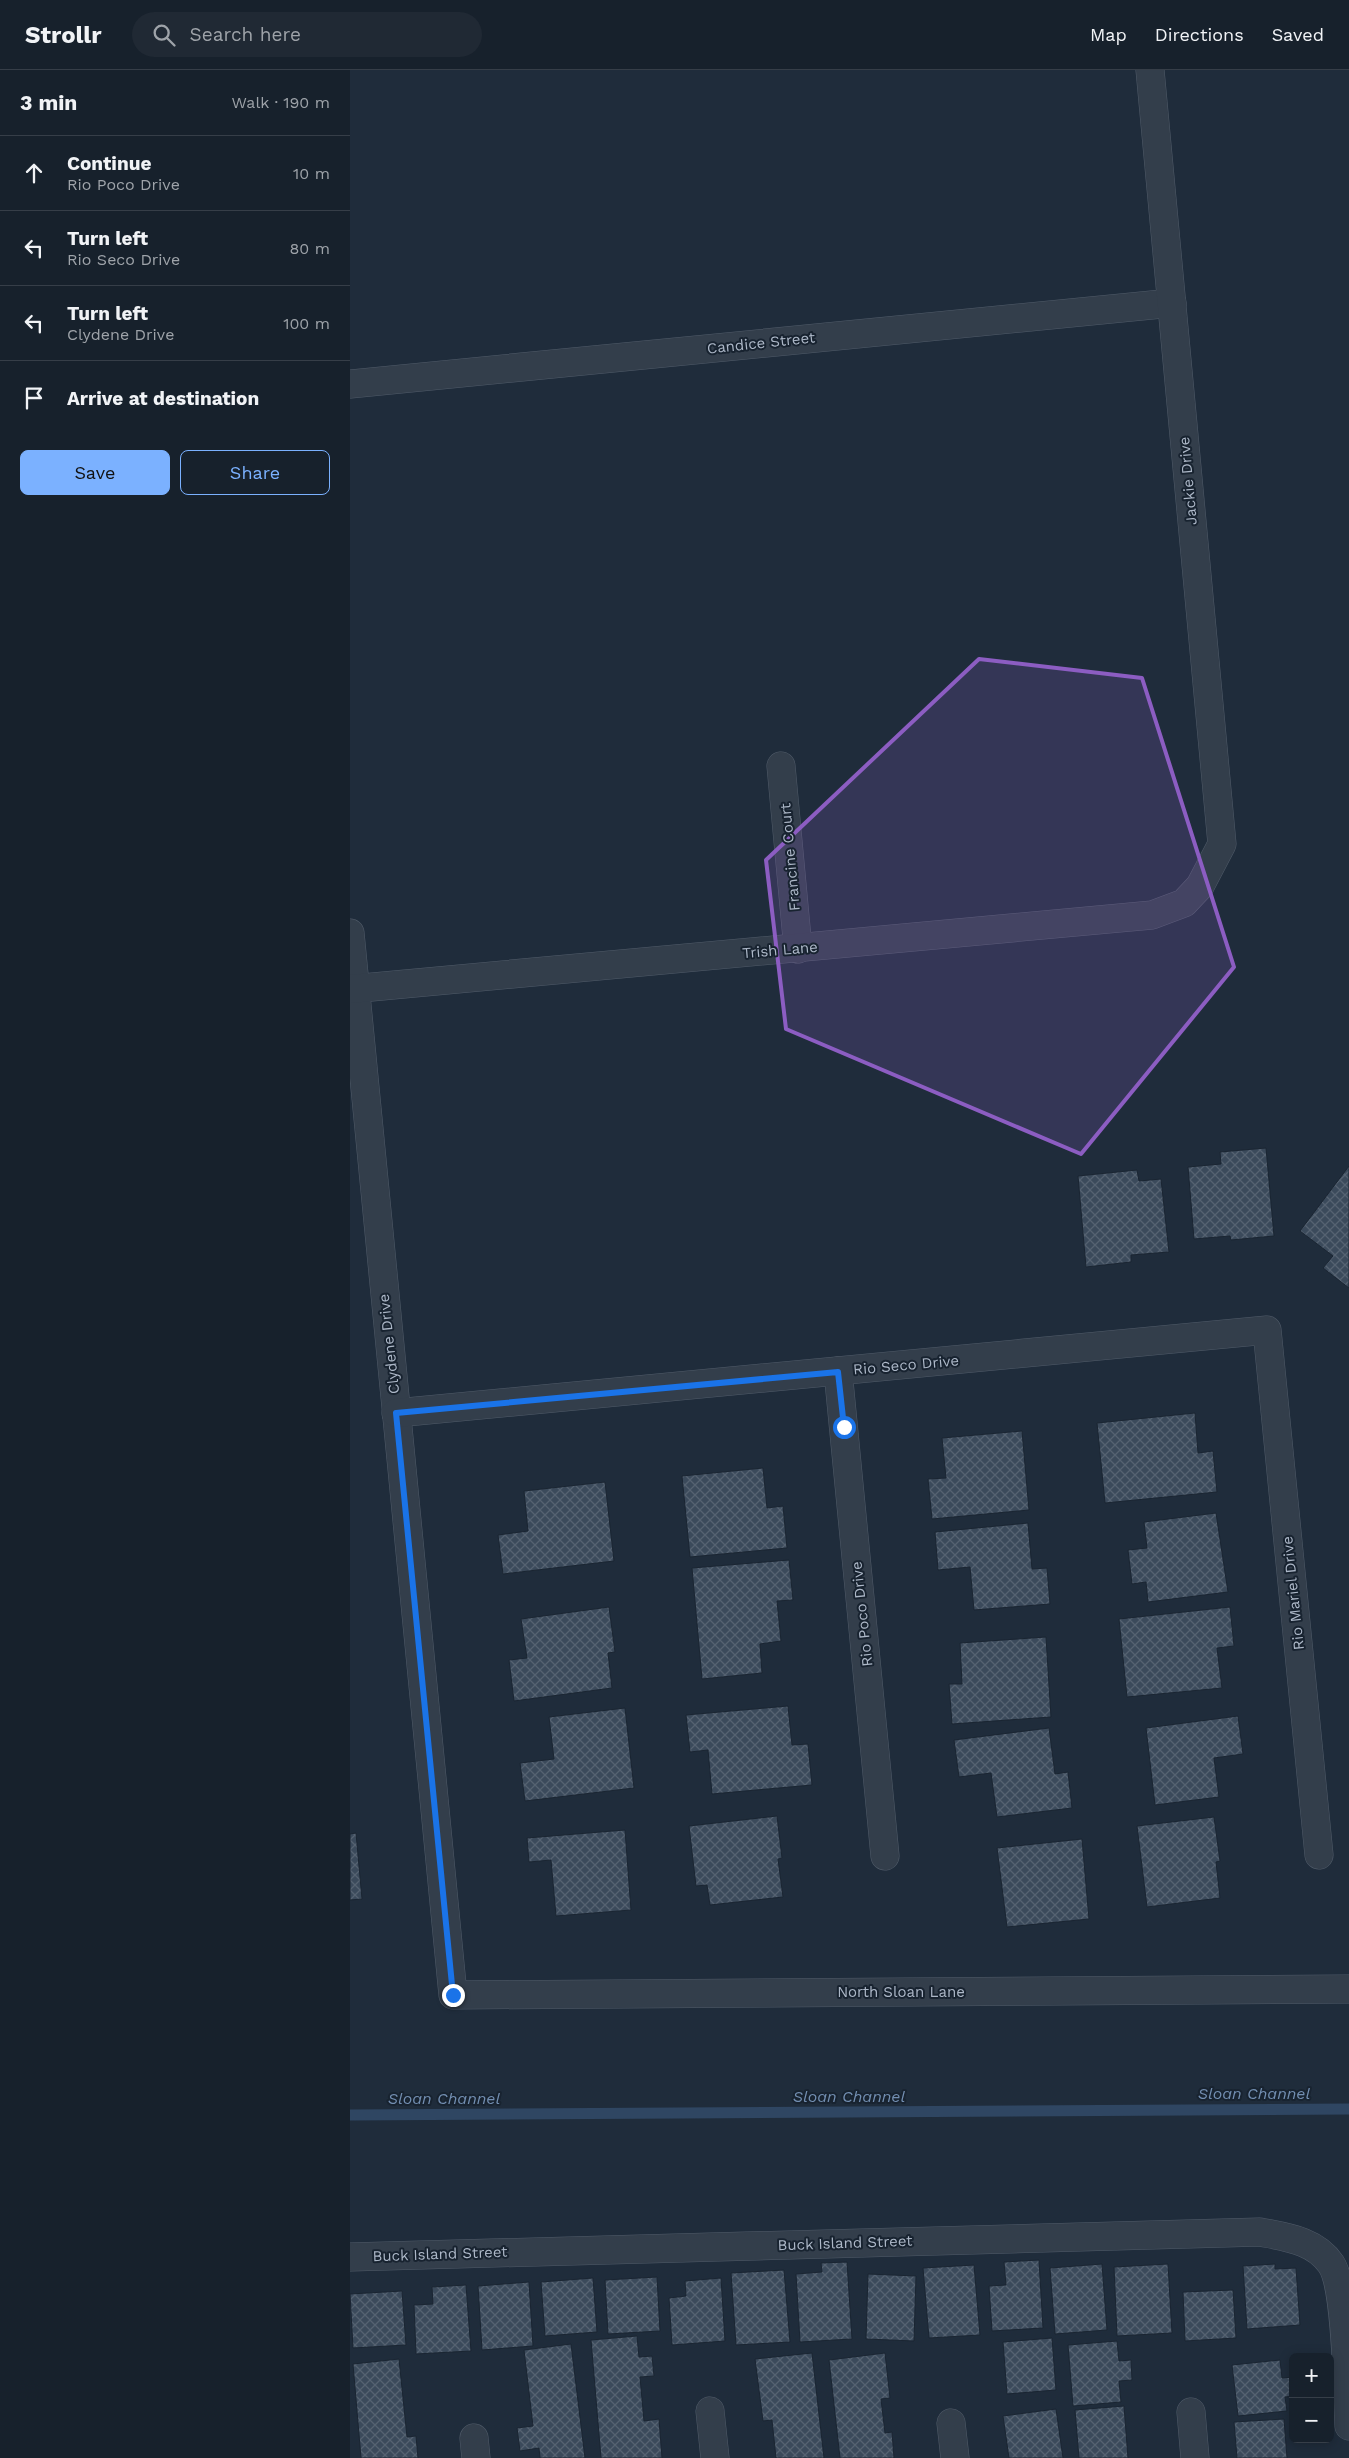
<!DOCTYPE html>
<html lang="en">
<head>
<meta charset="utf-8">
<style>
	body { margin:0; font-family:"Work Sans",sans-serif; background:#202934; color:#f1f3f6 }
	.controls { position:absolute; right:15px; bottom:15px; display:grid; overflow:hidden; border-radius:8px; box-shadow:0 2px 12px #0003 }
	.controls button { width:45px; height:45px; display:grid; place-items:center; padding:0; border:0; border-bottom:1px solid #363e48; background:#17212c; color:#f1f3f6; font:25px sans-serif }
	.stop { position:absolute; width:15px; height:15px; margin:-11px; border:4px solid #1a73e8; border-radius:50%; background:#fff }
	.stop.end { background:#1a73e8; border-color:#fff; box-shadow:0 1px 5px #0008 }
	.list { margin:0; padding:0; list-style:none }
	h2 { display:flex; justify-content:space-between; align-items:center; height:65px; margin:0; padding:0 20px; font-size:21px }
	h2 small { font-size:16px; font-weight:400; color:#9ea3a9 }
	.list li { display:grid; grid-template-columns:32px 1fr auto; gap:15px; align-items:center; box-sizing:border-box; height:75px; padding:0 20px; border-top:1px solid #363e48 }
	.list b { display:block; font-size:19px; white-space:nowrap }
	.list p { margin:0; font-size:16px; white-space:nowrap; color:#9ea3a9 }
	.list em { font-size:16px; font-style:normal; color:#9ea3a9 }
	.actions { display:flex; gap:10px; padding:15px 20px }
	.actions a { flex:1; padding:11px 0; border:1px solid #7bb1ff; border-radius:8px; text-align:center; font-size:18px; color:#7bb1ff }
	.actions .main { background:#7bb1ff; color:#111 }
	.icon { flex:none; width:28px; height:28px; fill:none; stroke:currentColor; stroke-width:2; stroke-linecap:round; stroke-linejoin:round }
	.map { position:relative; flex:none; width:999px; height:2388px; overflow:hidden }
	header { display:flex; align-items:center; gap:30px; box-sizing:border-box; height:70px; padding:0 25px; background:#17212c; border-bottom:1px solid #363e48 }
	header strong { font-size:24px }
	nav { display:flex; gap:28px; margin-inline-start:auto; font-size:18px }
	.search { width:350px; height:45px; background:#202934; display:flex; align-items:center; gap:12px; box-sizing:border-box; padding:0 18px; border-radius:28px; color:#9ea3a9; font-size:19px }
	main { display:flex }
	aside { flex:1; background:#17212c }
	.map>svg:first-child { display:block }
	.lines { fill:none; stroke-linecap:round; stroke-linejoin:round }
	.stream { stroke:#2f4662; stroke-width:11 }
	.building { fill:url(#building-cross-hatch); stroke:#1a2532 }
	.street-casing { stroke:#505b69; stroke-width:29 }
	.street { stroke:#333e4b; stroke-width:28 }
	.route { stroke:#1a73e8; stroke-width:6 }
	.marked { fill:#8c5dc2; fill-opacity:0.2; stroke:#8c5dc2; stroke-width:4; stroke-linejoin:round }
	.labels { text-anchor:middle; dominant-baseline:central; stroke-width:4; stroke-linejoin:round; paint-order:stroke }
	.street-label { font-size:15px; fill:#adb8c8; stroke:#182330 }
	.water-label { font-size:16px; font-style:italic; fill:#738fb2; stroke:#182330 }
</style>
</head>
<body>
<header>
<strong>Strollr</strong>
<div class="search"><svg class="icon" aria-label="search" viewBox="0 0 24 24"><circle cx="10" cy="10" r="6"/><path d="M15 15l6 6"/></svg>Search here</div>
<nav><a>Map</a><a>Directions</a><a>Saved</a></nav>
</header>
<main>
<aside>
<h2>3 min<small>Walk · 190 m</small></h2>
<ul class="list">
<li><svg class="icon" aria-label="ahead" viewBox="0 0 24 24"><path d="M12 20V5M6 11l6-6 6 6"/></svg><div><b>Continue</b><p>Rio Poco Drive</p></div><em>10 m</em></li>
<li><svg class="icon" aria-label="left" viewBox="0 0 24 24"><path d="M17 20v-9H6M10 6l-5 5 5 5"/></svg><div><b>Turn left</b><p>Rio Seco Drive</p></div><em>80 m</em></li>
<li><svg class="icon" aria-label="left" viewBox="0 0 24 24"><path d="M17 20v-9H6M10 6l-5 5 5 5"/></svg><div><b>Turn left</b><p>Clydene Drive</p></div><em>100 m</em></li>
<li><svg class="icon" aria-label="arrive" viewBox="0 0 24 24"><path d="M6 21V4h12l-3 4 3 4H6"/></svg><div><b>Arrive at destination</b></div></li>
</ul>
<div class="actions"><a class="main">Save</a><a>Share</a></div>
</aside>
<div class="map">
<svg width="999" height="2388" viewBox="0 0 999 2388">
	<defs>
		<pattern id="building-cross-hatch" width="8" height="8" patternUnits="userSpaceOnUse" patternTransform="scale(1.25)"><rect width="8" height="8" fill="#3b4a5b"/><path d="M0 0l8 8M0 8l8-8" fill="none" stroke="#556271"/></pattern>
	</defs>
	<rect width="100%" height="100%" fill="#1f2c3b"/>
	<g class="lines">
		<polyline class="stream" points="0,2045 999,2039"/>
	</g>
	<g class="building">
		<polygon points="916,1078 924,1166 881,1170 880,1166 844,1169 838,1097 871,1094 870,1082"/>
		<polygon points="999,1096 999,1218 973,1198 983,1186 950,1161"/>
		<polygon points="787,1100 789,1111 811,1109 819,1182 781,1185 781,1192 736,1197 728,1106"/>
		<polygon points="845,1343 848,1383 863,1381 867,1422 755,1433 747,1353"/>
		<polygon points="672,1361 679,1440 582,1449 578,1409 596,1408 592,1368"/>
		<polygon points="413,1398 417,1438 433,1436 437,1478 340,1487 332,1406"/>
		<polygon points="255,1412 264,1491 153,1504 148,1465 178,1461 174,1421"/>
		<polygon points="866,1443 878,1522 798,1532 796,1512 782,1514 778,1480 797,1478 794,1452"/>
		<polygon points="678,1453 682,1499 697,1498 700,1534 624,1540 620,1497 588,1500 585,1462"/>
		<polygon points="439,1490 443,1530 427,1531 431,1571 410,1574 412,1603 352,1609 342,1498"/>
		<polygon points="259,1537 265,1582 258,1583 262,1618 164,1631 159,1590 177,1588 171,1549"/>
		<polygon points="880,1537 884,1576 867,1578 872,1618 777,1627 769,1549"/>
		<polygon points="696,1567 701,1647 602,1654 599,1614 612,1614 610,1573"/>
		<polygon points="438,1636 442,1675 458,1674 462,1715 362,1724 358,1680 340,1682 336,1645"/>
		<polygon points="275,1638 284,1718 175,1731 170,1693 204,1689 199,1647"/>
		<polygon points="888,1646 893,1684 864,1688 869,1727 805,1735 796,1658"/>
		<polygon points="699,1658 705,1704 718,1702 722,1738 647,1747 641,1703 609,1707 604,1670"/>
		<polygon points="427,1746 432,1788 428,1789 433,1827 360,1835 357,1815 346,1816 339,1756"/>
		<polygon points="864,1747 870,1791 866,1792 870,1828 797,1837 787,1756"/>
		<polygon points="275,1760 281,1840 206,1846 201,1790 179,1792 177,1768"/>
		<polygon points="6,1763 12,1829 0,1830 0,1764"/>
		<polygon points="732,1769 739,1849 657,1857 647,1778"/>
		<polygon points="689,2190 693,2258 642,2261 639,2216 656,2215 654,2192"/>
		<polygon points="497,2192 502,2269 450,2272 446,2204 472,2202 471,2193"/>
		<polygon points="752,2194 757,2260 705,2264 700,2198"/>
		<polygon points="818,2194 822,2263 767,2266 764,2197"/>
		<polygon points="925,2194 925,2199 946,2198 950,2255 897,2259 893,2196"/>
		<polygon points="624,2195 630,2265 579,2268 573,2198"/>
		<polygon points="434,2200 440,2272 386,2275 381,2203"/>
		<polygon points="518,2204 566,2206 564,2271 516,2269"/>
		<polygon points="307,2207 310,2261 258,2264 255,2210"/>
		<polygon points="243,2208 247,2262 195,2266 191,2212"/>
		<polygon points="371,2208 375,2271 322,2275 319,2228 336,2226 335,2211"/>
		<polygon points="179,2212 183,2276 132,2280 128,2216"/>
		<polygon points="116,2215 121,2281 66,2284 64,2235 83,2234 82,2217"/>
		<polygon points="883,2220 886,2268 835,2271 833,2222"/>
		<polygon points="52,2221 56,2275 3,2278 0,2224"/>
		<polygon points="287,2266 289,2287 302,2286 304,2306 290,2307 294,2351 309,2349 312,2388 251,2388 241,2270"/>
		<polygon points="702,2268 706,2320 657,2324 653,2272"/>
		<polygon points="767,2271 769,2291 781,2290 782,2310 769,2311 771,2332 723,2336 718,2275"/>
		<polygon points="221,2274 235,2388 190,2388 189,2378 170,2381 167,2358 183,2356 174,2280"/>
		<polygon points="462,2283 474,2388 426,2388 422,2350 413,2351 405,2289"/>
		<polygon points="535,2283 540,2328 531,2329 535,2363 542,2362 544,2388 490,2388 479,2290"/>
		<polygon points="49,2289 57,2367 66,2366 68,2388 11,2388 3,2294"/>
		<polygon points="930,2290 932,2308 943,2307 943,2326 935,2327 937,2341 888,2346 882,2295"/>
		<polygon points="774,2336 778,2388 729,2388 725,2340"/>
		<polygon points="706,2339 713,2388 659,2388 653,2346"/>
		<polygon points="934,2349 937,2388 887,2388 884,2352"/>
	</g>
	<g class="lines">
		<defs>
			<g id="street">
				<polyline points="0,314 822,233"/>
				<polyline points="431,696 448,879"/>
				<polyline points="0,863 103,1925 999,1919"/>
				<polyline points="0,919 802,845 834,833 850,816 872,774 800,0"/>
				<polyline points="488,1301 535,1786"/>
				<polyline points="46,1343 917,1260 969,1785"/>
				<path d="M0 2187 910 2162C935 2167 965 2170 981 2194 997 2217 997 2322 999 2356"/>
				<polyline points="360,2341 365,2388"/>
				<polyline points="841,2342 845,2388"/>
				<polyline points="601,2353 605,2388"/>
				<polyline points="124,2368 126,2388"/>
			</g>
		</defs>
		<use href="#street" class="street-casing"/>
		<use href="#street" class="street"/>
	</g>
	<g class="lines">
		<polyline class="route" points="103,1925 46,1343 488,1302 494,1357"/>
	</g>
	<path class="marked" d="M629 589 792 608 884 897 731 1084 436 959 416 790Z"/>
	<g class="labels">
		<g class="street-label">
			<text transform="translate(411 273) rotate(-6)">Candice Street</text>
			<text transform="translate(838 411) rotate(-95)">Jackie Drive</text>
			<text transform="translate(440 787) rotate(-95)">Francine Court</text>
			<text transform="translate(430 880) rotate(-5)">Trish Lane</text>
			<text transform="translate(39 1274) rotate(-96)">Clydene Drive</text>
			<text transform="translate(556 1295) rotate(-5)">Rio Seco Drive</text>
			<text transform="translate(943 1523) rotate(-96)">Rio Mariel Drive</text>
			<text transform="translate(512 1544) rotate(-96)">Rio Poco Drive</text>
			<text x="551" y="1922">North Sloan Lane</text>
			<text transform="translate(495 2173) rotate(-2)">Buck Island Street</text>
			<text transform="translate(90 2184) rotate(-2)">Buck Island Street</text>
		</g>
		<g class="water-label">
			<text x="904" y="2023">Sloan Channel</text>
			<text x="499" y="2026">Sloan Channel</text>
			<text x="94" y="2028">Sloan Channel</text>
		</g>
	</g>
</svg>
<div class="controls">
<button>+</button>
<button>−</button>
</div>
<div class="stop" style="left:494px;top:1357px"></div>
<div class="stop end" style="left:103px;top:1925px"></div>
</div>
</main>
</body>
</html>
